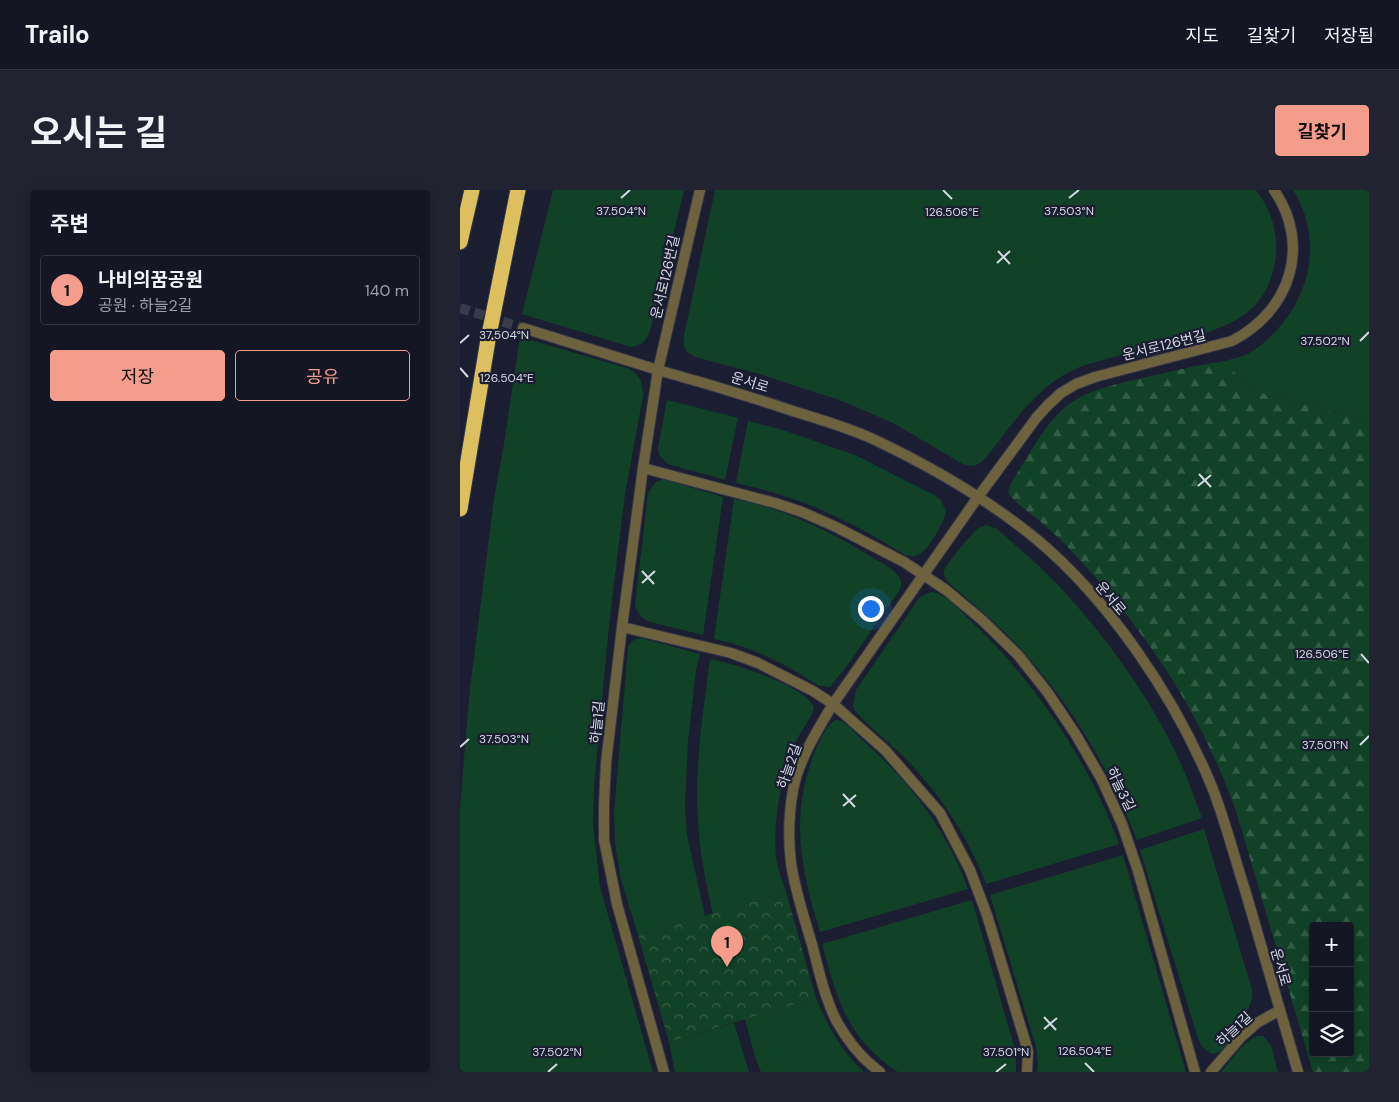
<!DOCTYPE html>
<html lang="ko">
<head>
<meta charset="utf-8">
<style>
	body { margin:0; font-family:"DM Sans","Noto Sans KR",sans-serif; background:#212331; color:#f1f3f6 }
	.controls { position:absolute; right:15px; bottom:15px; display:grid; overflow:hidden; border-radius:5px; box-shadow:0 2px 12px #0003 }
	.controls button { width:45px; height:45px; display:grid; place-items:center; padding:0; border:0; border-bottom:1px solid #333541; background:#141624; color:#f1f3f6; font:25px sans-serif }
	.you { position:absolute; left:410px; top:418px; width:18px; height:18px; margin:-12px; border:4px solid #fff; border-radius:50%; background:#1a73e8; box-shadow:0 0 0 8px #1a73e833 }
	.badge { display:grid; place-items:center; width:32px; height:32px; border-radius:50%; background:#f49d8d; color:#111; font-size:16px; font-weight:700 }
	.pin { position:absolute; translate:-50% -41px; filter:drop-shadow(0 1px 2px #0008) }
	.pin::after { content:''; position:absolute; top:26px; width:18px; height:15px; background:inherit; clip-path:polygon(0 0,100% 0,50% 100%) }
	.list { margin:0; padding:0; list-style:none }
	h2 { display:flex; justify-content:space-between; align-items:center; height:65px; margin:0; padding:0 20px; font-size:21px }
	h2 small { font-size:16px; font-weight:400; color:#9d9fa6 }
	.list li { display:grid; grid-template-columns:32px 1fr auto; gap:15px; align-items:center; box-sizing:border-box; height:70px; margin:0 10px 10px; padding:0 10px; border:1px solid #333541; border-radius:5px }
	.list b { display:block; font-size:19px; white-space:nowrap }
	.list p { margin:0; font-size:16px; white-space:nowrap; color:#9d9fa6 }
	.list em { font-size:16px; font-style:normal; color:#9d9fa6 }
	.actions { display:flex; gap:10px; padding:15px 20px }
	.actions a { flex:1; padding:11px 0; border:1px solid #f49d8d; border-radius:5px; text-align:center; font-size:18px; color:#f49d8d }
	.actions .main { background:#f49d8d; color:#111 }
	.icon { flex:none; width:28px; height:28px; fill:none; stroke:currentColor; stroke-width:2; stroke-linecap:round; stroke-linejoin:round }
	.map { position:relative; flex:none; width:909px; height:882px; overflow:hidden; border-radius:5px }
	header { display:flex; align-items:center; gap:30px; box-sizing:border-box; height:70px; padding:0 25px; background:#141624; border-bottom:1px solid #333541 }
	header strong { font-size:24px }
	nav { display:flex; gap:28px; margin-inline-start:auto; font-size:18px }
	.intro { display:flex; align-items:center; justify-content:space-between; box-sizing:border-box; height:120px; padding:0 30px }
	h1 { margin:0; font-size:35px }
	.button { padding:12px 22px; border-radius:5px; background:#f49d8d; color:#111; font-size:18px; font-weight:700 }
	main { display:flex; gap:30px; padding:0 30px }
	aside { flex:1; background:#141624; border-radius:5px; box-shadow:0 2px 12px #0003 }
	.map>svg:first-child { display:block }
	.grass { fill:#114228 }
	.forest { fill:url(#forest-firs); fill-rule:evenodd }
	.park { fill:url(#park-crowns) }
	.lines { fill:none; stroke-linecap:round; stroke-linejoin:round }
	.tertiary-tunnel { stroke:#373a4b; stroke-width:10; stroke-dasharray:10 5; stroke-linecap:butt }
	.minor-casing { stroke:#353849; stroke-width:12 }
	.tertiary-casing { stroke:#353849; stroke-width:12 }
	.motorway-casing { stroke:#353849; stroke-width:17 }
	.minor { stroke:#6d623e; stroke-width:10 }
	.tertiary { stroke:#6d623e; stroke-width:10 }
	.motorway { stroke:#dcbf5f; stroke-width:15 }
	.ticks { fill:none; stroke:#d5d8e4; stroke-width:2 }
	.labels { text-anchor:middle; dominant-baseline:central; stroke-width:4.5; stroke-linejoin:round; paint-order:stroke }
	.street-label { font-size:14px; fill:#d5d8e4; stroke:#1b1e30 }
	.ticks-label { font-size:12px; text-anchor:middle; fill:#d5d8e4; stroke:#1b1e30; stroke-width:4.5; stroke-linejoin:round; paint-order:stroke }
</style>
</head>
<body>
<header>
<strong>Trailo</strong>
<nav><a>지도</a><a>길찾기</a><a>저장됨</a></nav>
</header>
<div class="intro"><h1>오시는 길</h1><a class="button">길찾기</a></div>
<main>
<aside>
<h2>주변<small></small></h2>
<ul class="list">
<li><span class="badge">1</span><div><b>나비의꿈공원</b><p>공원 · 하늘2길</p></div><em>140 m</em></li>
</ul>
<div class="actions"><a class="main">저장</a><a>공유</a></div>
</aside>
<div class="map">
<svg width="909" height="882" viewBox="0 0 909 882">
	<defs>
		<pattern id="forest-firs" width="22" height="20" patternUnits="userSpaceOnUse" patternTransform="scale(1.25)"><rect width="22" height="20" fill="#114228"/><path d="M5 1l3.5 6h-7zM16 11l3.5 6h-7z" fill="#335d47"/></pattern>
		<pattern id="park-crowns" width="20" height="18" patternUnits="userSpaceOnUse" patternTransform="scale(1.25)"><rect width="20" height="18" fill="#114228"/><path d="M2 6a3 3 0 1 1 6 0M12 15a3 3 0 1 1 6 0" fill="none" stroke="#335d47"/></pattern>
	</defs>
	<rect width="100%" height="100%" fill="#1b1e30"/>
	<g class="grass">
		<path d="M93 0H224L191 137C188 149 183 155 171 157L62 124Z"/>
		<path d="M255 0H796C812 20 819 46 815 71 807 122 772 136 728 148 705 154 681 160 658 166 643 170 625 174 611 181 573 200 550 238 524 270 517 276 513 277 503 274L433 233 382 211 300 184 235 167 227 162 224 156V146Z"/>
		<path d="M833 0H909V231L790 200 765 171C771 169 777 168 783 166 796 161 807 150 816 141 853 101 862 46 833 0Z"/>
		<path d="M60 147 167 178C180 185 183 192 183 206L165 304 149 435 134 595 133 633 140 697 193 882H0V620L5 556 10 498 34 309 44 254Z"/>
		<polygon points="207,210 278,228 265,290 208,274 199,265 198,258"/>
		<path d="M288 231 326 241 397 266 474 305 481 310 486 321C484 332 469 361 457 365 453 367 449 366 445 365 389 330 341 307 276 293Z"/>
		<path d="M203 289 263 307 243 445 190 432C182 428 178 424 175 415L188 303 196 292Z"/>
		<path d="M274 309C323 318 372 342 415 369 423 374 434 379 439 387 443 393 441 399 437 404L386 477 370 497 359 496C325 474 293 457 254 449Z"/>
		<path d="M527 335 537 339C557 357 578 374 596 393 643 443 685 500 715 561 726 583 733 605 742 628L677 650C651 582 614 519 566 465 543 438 515 416 488 392 486 389 483 386 484 381 485 375 511 345 516 340 520 337 523 336 527 335Z"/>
		<path d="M470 402C487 403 498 419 510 430 575 492 628 569 659 654L526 694C507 644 478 601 441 564 426 550 410 537 396 522L393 516 396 500 459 408Z"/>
		<path d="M181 448 240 464 236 480 228 551 225 616 227 645 245 726 178 745 160 686 155 652 154 623 168 458C171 451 174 449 181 448Z"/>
		<path d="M250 469C272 473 348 496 354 518 351 530 339 543 334 555 321 585 311 641 317 673 319 683 323 692 326 702L253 724C246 694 240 664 238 633 234 578 243 523 250 469Z"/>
		<path d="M375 530C384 529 393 541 399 547 447 589 487 639 508 699L360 742C341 679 330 630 353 566 358 554 364 538 375 530Z"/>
		<path d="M744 639 792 800V809L789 817 767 854 760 862 752 864C743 860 740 854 737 845L680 660Z"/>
		<polygon points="663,665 726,882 577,882 578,872 576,857 530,705"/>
		<path d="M512 710 556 863V882H438C387 849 377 809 362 754Z"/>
		<path d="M356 808C368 836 381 861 404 882H301L295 867 285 829Z"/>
		<polygon points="274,833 289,882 215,882 209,852"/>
		<path d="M797 846H803L811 855 818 882H761C772 869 782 853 797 846Z"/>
	</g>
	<path class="forest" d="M765 171 790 200 909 231V882H853L776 621C740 521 689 446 618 368 607 356 595 344 582 333 572 324 557 315 548 303L551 293C567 269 581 240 601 221 623 200 654 195 682 188 710 182 737 175 765 171ZM853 736H890V863H853Z"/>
	<polygon class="park" points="326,702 356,808 209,852 178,745"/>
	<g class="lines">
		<polyline class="tertiary-tunnel" points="0,118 63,138"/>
		<defs>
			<g id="minor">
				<path d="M198 180C245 193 291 207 336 222 362 230 389 238 413 249 470 276 527 309 575 348 649 409 716 509 752 597 765 630 774 666 785 700 803 761 820 821 838 882"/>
				<polyline points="183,278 315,313 342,322 376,337 444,372 486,400 522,430 558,465 588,503 616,545 642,590 662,634 678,681 735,882"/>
				<polyline points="162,437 271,463 298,473 353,501 373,514 425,560 480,623 510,680 527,725 568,861 567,882"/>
				<polyline points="204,882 157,714 144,650 144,615 146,573 162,437 183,278 198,180 240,0"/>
				<path d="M420 882C402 869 387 850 376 830 365 808 359 782 353 758 345 730 335 701 331 673 328 649 329 623 333 600 339 569 357 541 373 514L518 307 577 227 588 215 601 203 616 194 635 187 772 151C830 121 852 56 814 0"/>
				<polyline points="751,882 781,847 797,833 820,820"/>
			</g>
			<polyline id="tertiary" points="63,138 198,180"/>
			<g id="motorway">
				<polyline points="0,52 12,0"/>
				<polyline points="0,319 28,150 58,0"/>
			</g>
		</defs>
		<use href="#minor" class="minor-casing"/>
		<use href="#tertiary" class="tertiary-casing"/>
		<use href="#motorway" class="motorway-casing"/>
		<use href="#minor" class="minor"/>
		<use href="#tertiary" class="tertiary"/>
		<use href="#motorway" class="motorway"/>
	</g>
	<path class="ticks" d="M483 0 492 9M161 8 170 0M609 8 619 0M538 61 550 74M537 73 550 61M900 151 909 142M0 153 9 145M0 178 8 187M739 284 751 297M738 296 751 285M182 381 194 394M182 393 195 381M901 464 909 473M900 555 909 546M0 557 9 549M383 604 395 617M383 616 396 605M584 827 596 840M584 839 597 828M625 873 634 882M88 882 97 874M536 882 546 874"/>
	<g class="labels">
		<g class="street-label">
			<text transform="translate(205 87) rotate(-77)">운서로126번길</text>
			<text transform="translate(704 155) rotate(-14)">운서로126번길</text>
			<text transform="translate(290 192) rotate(17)">운서로</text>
			<text transform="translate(651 408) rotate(50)">운서로</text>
			<text transform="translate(137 532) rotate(-84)">하늘1길</text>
			<text transform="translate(329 576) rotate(-71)">하늘2길</text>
			<text transform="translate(661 599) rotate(64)">하늘3길</text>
			<text transform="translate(821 777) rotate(74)">운서로</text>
			<text transform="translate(774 839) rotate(-43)">하늘1길</text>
		</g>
	</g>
	<g class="ticks-label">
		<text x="161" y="25">37.504°N</text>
		<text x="609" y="25">37.503°N</text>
		<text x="492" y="26">126.506°E</text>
		<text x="44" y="149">37.504°N</text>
		<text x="865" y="155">37.502°N</text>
		<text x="47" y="192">126.504°E</text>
		<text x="862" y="468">126.506°E</text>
		<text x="44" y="553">37.503°N</text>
		<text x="865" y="559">37.501°N</text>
		<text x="625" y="865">126.504°E</text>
		<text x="97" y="866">37.502°N</text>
		<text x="546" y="866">37.501°N</text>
	</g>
</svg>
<div class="controls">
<button>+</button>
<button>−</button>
<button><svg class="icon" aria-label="layers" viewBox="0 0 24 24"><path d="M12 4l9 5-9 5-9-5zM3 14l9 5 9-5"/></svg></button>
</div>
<div class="you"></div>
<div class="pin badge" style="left:267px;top:777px">1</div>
</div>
</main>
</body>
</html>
